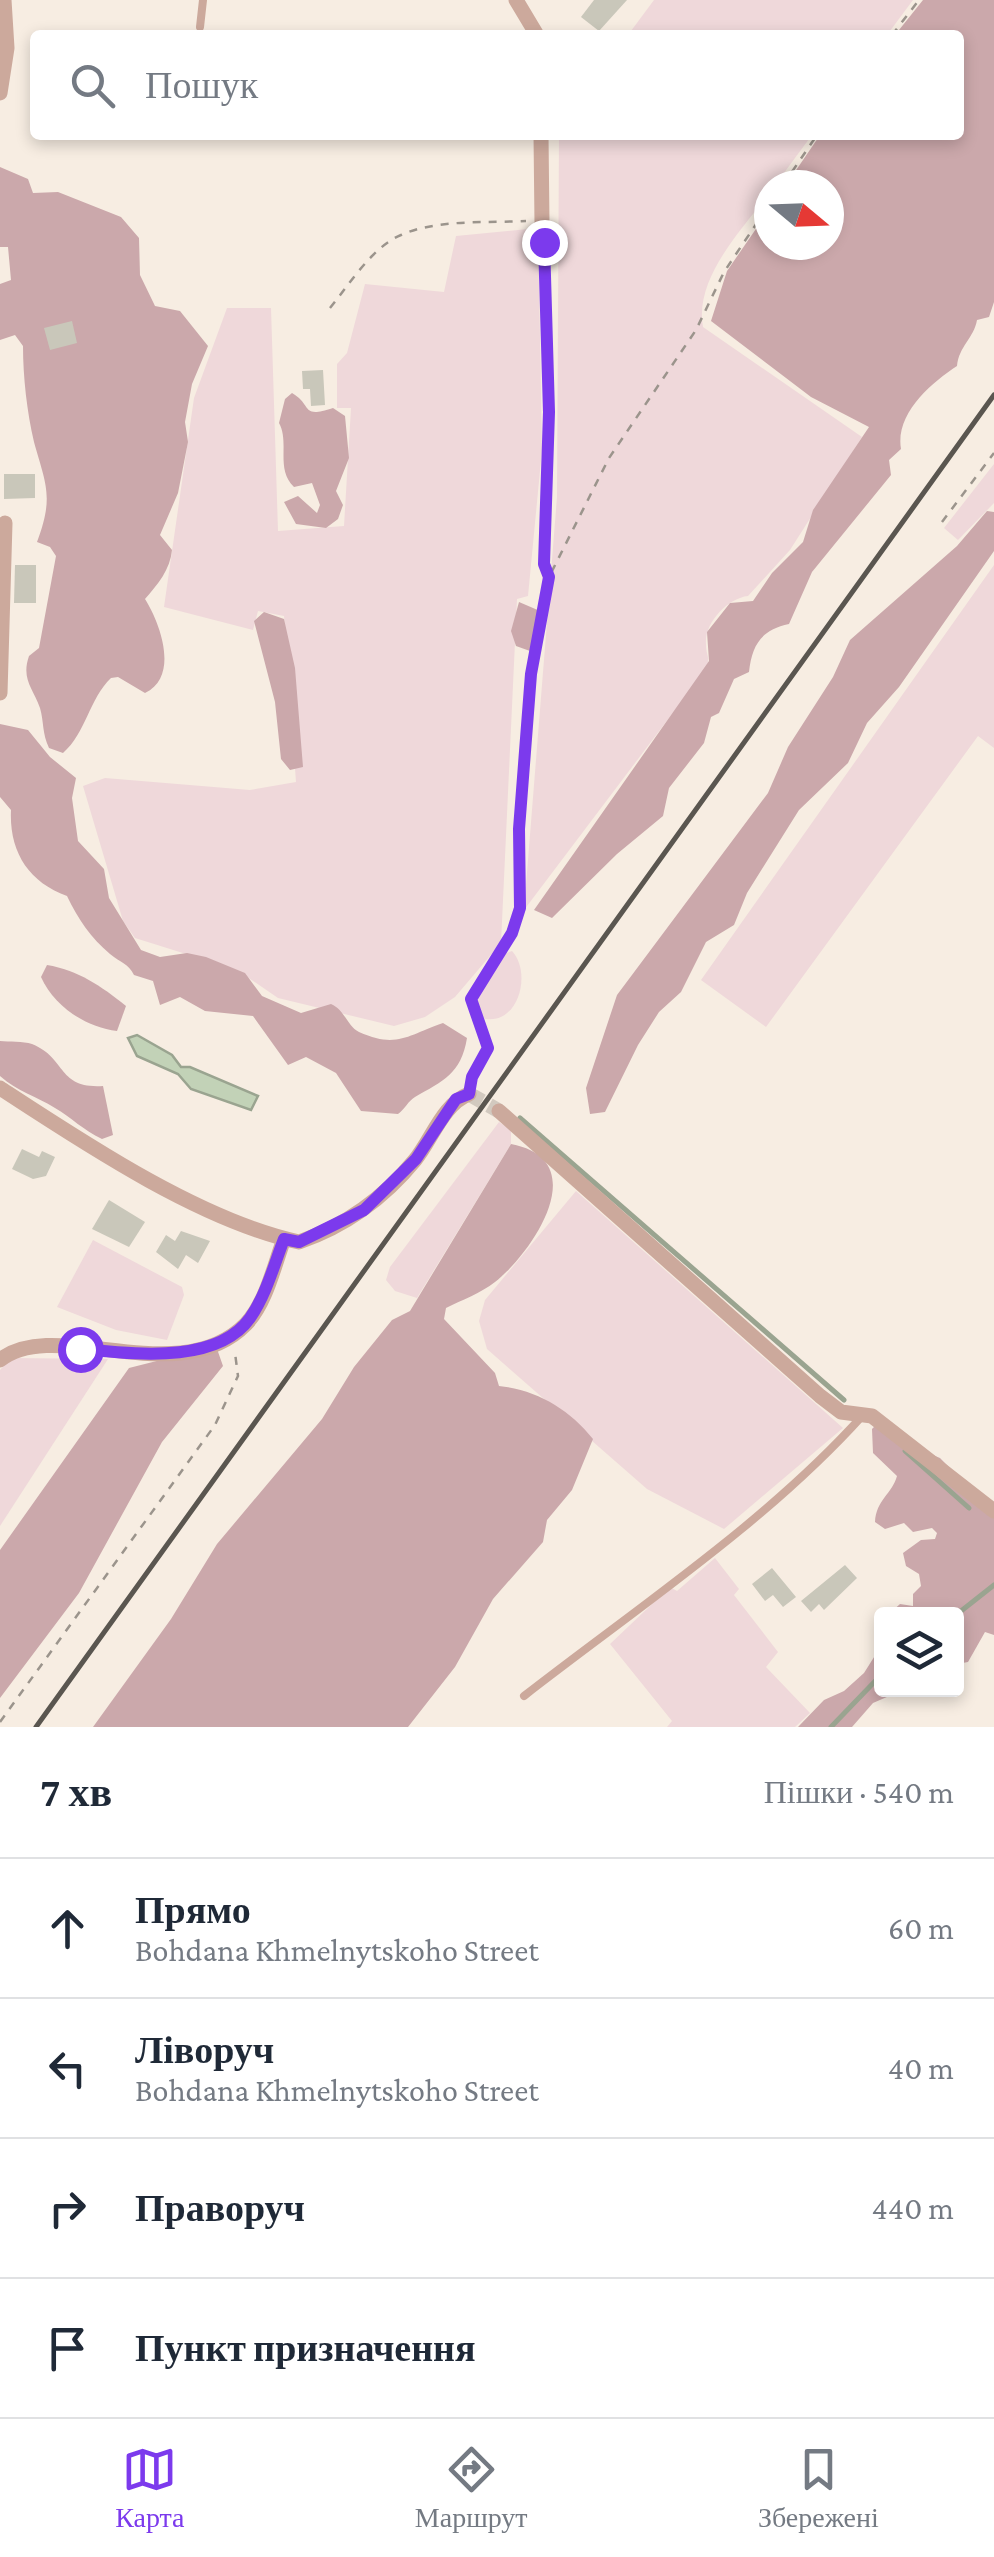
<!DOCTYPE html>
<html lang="uk">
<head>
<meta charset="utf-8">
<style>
	body { margin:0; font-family:"Crimson Pro",serif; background:#f6f6f7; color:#1f2937 }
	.controls { position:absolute; right:30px; bottom:30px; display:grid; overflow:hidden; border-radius:10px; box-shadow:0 5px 15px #0003 }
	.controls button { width:90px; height:90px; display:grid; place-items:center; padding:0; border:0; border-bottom:2px solid #e0e1e3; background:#fff; color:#1f2937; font:50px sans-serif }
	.compass { position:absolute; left:754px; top:170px; width:90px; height:90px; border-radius:50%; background:#fff; box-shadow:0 5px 15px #0003; rotate:109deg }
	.stop { position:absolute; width:30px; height:30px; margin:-22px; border:8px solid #7c3aed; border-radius:50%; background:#fff }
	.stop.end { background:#7c3aed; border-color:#fff; box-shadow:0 2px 10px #0008 }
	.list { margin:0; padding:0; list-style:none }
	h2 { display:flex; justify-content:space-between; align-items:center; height:130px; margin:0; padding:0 40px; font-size:42px }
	h2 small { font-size:32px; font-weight:400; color:#747a83 }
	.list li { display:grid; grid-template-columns:65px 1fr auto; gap:30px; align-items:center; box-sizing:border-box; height:140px; padding:0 40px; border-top:2px solid #e0e1e3 }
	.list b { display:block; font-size:38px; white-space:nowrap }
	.list p { margin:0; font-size:32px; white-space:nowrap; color:#747a83 }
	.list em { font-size:32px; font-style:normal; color:#747a83 }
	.icon { flex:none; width:55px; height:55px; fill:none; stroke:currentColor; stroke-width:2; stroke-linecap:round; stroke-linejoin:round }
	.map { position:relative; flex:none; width:994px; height:1727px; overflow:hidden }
	.search { position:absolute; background:#fff; box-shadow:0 5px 15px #0003; left:30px; right:30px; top:30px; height:110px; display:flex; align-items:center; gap:25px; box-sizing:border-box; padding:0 35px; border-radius:10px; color:#747a83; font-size:38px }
	.sheet { height:690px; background:#fff }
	nav { display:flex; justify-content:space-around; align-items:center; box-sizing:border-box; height:140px; border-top:2px solid #e0e1e3; background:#fff; font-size:28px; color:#747a83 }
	nav a { display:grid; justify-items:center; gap:5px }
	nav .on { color:#7c3aed }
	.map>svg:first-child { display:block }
	.green { fill:#efd8da }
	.forest { fill:#cba8ab }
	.water { fill:#c2d2b7; stroke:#9aa490; stroke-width:2.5 }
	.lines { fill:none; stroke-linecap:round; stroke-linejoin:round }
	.stream { stroke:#9aa490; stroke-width:5 }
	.building { fill:#c9c7ba }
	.minor-tunnel { stroke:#d2c9bf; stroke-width:15; stroke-dasharray:15 8; stroke-linecap:butt }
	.path { stroke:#9b948c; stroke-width:2.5; stroke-dasharray:8 8; stroke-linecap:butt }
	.service { stroke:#cca99c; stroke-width:8 }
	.minor { stroke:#cca99c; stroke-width:15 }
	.rail { stroke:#5a5650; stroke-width:5 }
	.route { stroke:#7c3aed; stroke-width:12 }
</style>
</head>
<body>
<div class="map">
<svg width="994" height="1727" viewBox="0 0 994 1727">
	<rect width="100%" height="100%" fill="#f7ede2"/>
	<g class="green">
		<polygon points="654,0 913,0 887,35 628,35"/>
		<path d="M559 135H812L775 185H769V193C742 230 694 278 703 327L862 437 790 550 748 596C728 598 704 623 706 644 706 656 711 658 706 669L524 910 557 497Z"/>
		<polygon points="538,228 542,450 528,596 517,599 501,943 455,997 425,1017 394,1026 278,998 237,970 135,938 123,921 83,786 105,778 250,790 296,782 284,616 258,611 253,630 164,607 194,398 227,308 271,308 278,531 344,526 351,408 337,408 337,364 347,353 365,284 444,292 456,236"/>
		<polygon points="994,464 994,503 958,540 944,528"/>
		<polygon points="994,565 994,748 978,736 766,1027 701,980"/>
		<path d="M512 951C532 973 519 1024 485 1019L476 1006C479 982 486 959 512 951Z"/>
		<polygon points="499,1122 511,1130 511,1144 417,1298 395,1291 386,1280 390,1267"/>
		<polygon points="576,1191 843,1428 724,1529 647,1489 487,1349 479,1321 485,1300"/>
		<polygon points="93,1240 182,1287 184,1295 167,1340 116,1330 57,1307"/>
		<polygon points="11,1358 108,1359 0,1526 0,1370"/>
		<polygon points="715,1558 739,1589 734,1595 778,1652 766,1667 810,1713 795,1727 667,1727 672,1721 610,1644 670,1587 677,1591"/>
	</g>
	<g class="forest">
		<path d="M923 0H994V302L989 317 977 320C974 338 959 346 957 366 931 383 895 414 901 449L889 460 891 475 812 572 789 624C761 630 752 645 749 672L734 679 719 713 711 717 704 743 669 788 663 816 617 854 552 918 534 910 709 661 707 632 730 603 753 601 772 573 803 542 813 510 869 427 811 397 711 321 727 271 769 210V245H829V185H786L820 135H959V35H895Z"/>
		<path d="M0 167 28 179 33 193 58 192 121 217 139 238 140 275 155 306 180 311 208 346 192 384 185 422 188 442 178 493 160 535 172 550C170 570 158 584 145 599 160 623 180 676 145 693L118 677 111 678C89 699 86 733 63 753L49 748C42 733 44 722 40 708 33 688 21 679 29 656L39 648 56 556 50 547 37 542C54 497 46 485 34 442 27 412 23 377 23 346L15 335 0 340V284L11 280 8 247H0Z"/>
		<path d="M292 393C313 405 300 419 333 408L345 416 349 458 336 491 343 505 338 519 326 528 296 524 284 502 298 496 317 513 320 505 312 483 294 487C275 468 290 443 279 423L285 399Z"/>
		<polygon points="987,511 994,512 994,551 899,687 867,723 848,763 799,810 747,893 734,925 706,942 681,992 659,1012 638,1045 605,1112 590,1114 586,1088 617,995 768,793 788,747 833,677 850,640 957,546"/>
		<polygon points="519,602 540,611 530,651 516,646 511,631"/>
		<polygon points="264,612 284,619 295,668 303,767 290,770 281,759 275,702 254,621"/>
		<path d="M0 724 28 730 50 757 76 778 72 798 78 841 104 869 109 898 141 950 160 957 187 953 206 957 245 973 262 996 301 1013 331 1004C345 1010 347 1026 359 1032 397 1049 408 1035 443 1023L467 1038C461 1074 443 1081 415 1097 408 1101 405 1109 398 1114L361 1111 336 1073 306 1057 288 1065 253 1016 205 1011 180 997 160 1005 153 981 134 975C128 963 121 963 110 954 91 938 78 919 67 896 28 882 9 851 11 810L0 797Z"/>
		<path d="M47 965C78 970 101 986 126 1006L117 1031C85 1027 54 1006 41 977Z"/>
		<path d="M0 1041C9 1042 23 1041 32 1044 67 1058 57 1089 103 1086L113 1135 102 1139C83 1130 72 1118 55 1108 36 1096 18 1092 0 1076Z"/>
		<path d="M511 1144C595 1160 533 1252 495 1282 481 1293 462 1300 446 1308L444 1319 495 1373 499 1386C537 1390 569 1409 593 1439L572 1490 547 1520 543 1542 493 1599 455 1667 408 1727H93L171 1619 217 1544 322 1419 354 1367 392 1320 410 1311Z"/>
		<polygon points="216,1346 223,1366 162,1442 79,1593 0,1698 0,1550 129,1368"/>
		<path d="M880 1421 911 1446 940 1458 994 1513V1635L985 1632 968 1662 957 1664 956 1614H889L900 1604 913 1606V1594L921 1586 919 1574 906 1566 903 1553 921 1540 935 1539 937 1533 932 1528 913 1532 904 1523 885 1529 875 1522C876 1500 892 1494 897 1476L873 1453 872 1429Z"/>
		<polygon points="881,1646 882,1690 903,1690 873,1703 852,1727 798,1727 824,1700 844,1691 864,1673"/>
	</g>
	<polygon class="water" points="137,1035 172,1055 181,1067 190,1067 258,1096 251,1110 191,1089 178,1074 137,1056 128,1038"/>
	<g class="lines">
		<g class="stream">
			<polyline points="520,1118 844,1400"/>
			<polyline points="905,1451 969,1508"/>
			<polyline points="956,1615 994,1585"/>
			<polyline points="831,1727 882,1674"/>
		</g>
	</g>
	<g class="building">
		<polygon points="594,0 627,0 599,31 581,17"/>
		<polygon points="72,321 77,343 50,350 44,328"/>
		<polygon points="323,370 325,405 311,406 310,389 303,389 302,371"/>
		<polygon points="4,474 35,474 35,498 4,499"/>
		<polygon points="15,565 36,565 36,603 14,603"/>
		<polygon points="22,1149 39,1157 42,1151 55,1157 46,1176 33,1179 12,1169"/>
		<polygon points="109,1200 145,1222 129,1247 92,1229"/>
		<polygon points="181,1231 210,1241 198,1263 186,1255 178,1269 156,1252 166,1235 175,1241"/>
		<polygon points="845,1565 857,1578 824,1610 819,1604 811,1612 801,1601"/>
		<polygon points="772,1568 796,1597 783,1607 773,1595 765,1601 752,1584"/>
	</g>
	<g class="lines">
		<polyline class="minor-tunnel" points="469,1094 499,1111"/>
		<g class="path">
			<polyline points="892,35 919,0"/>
			<polyline points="783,185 817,135"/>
			<polyline points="543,240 549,411 545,564 548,576"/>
			<path d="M330 308C349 285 372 247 401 235 437 219 487 223 526 221"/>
			<polyline points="942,522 994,453"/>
			<polyline points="472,1078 487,1048 471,999 512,933 520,908 519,829 531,674 545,585 609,458 696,330 724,272 769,205"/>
			<polyline points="0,1722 215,1425 238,1376 235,1353"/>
		</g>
		<g class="service">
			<polyline points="200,27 203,0"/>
			<path d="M524 1696C637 1608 768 1521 863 1415"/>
		</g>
		<g class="minor">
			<polyline points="516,0 537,35"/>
			<polyline points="0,93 7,48 4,0"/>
			<polyline points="541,135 542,224"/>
			<polyline points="0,693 5,523"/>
			<path d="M0 1088C84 1143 201 1221 299 1242 345 1226 384 1198 415 1160 432 1139 443 1104 469 1094"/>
			<polyline points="499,1111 820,1396 841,1412 872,1416 994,1511"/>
			<path d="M0 1360C55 1316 180 1392 246 1324 266 1303 274 1266 284 1239"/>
		</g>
		<polyline class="rail" points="36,1727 994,395"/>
	</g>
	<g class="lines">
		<path class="route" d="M80 1349C129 1353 216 1366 250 1318 266 1295 274 1265 284 1239L299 1242 364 1210 416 1159 456 1099 469 1094 472 1077 488 1048 471 999 512 933 520 908 519 829 531 674 549 577 544 564 549 412 544 242"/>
	</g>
</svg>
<div class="controls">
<button><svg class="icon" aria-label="layers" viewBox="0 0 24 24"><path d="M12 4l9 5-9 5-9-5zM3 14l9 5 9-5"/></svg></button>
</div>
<svg class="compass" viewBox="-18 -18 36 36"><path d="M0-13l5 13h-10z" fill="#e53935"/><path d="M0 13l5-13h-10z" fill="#747a83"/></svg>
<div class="stop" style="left:80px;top:1349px"></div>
<div class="stop end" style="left:544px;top:242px"></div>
<div class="search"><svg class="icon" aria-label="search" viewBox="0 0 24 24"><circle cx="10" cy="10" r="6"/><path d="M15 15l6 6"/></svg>Пошук</div>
</div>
<section class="sheet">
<h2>7 хв<small>Пішки · 540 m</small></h2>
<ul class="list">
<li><svg class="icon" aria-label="ahead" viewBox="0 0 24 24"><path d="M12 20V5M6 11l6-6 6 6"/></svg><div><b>Прямо</b><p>Bohdana Khmelnytskoho Street</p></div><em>60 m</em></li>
<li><svg class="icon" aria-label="left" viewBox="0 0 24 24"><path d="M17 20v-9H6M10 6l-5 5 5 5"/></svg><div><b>Ліворуч</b><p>Bohdana Khmelnytskoho Street</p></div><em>40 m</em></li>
<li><svg class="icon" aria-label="right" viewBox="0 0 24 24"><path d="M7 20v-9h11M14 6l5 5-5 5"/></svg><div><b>Праворуч</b></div><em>440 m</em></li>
<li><svg class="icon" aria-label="arrive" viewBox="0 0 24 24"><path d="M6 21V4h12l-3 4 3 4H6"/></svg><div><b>Пункт призначення</b></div></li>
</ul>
</section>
<nav>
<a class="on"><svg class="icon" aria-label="map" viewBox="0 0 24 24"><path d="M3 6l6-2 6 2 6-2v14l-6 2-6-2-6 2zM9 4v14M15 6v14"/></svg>Карта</a>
<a><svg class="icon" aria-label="directions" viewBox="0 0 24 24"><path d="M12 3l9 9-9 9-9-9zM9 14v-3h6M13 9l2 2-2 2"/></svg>Маршрут</a>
<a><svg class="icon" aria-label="saved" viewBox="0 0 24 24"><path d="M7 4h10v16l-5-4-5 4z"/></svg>Збережені</a>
</nav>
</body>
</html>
